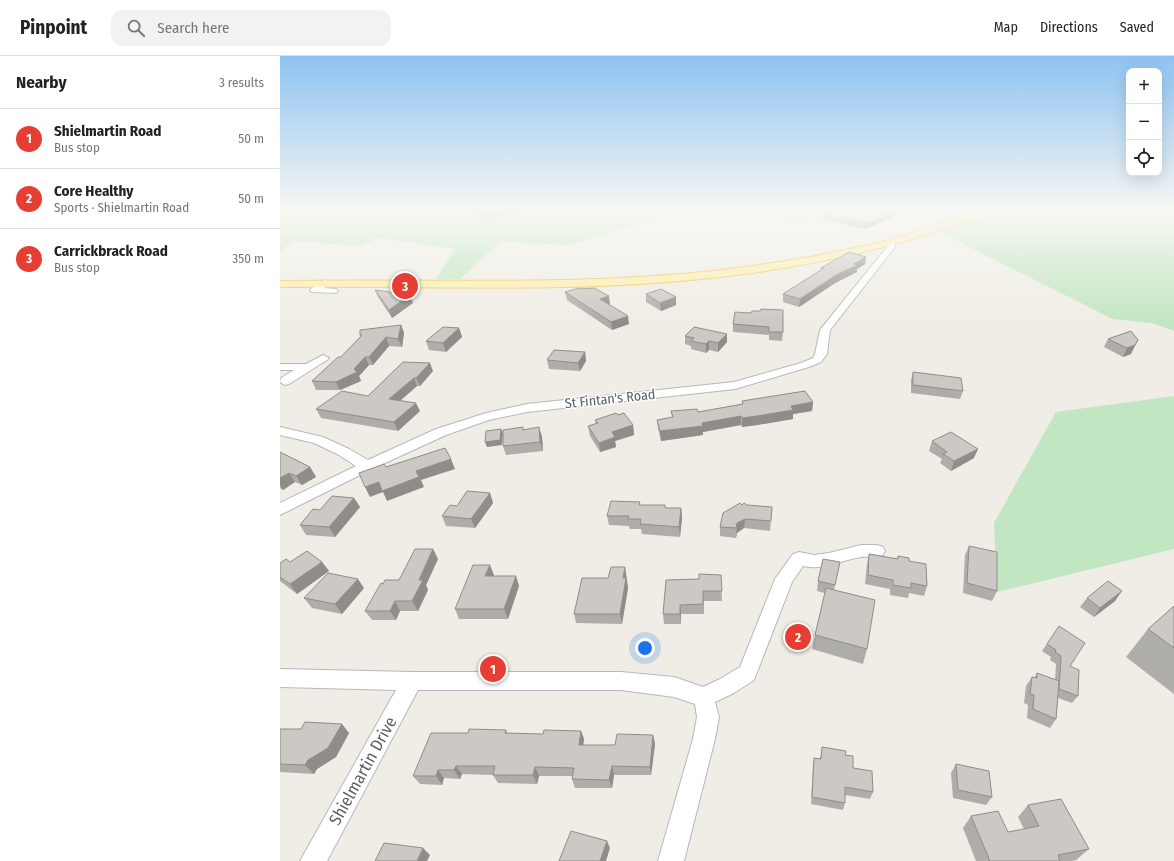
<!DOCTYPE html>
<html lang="en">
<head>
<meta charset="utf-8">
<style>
	body { margin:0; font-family:"Fira Sans Condensed",sans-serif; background:#f2f2f2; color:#222 }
	.controls { position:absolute; right:12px; top:12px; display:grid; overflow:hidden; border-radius:8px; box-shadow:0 4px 16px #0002 }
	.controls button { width:36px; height:36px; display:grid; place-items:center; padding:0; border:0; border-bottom:1px solid #e0e0e0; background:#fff; color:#222; font:20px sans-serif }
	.you { position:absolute; left:365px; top:592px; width:14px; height:14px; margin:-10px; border:3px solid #fff; border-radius:50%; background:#1a73e8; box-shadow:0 0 0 6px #1a73e833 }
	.badge { display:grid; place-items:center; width:26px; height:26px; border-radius:50%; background:#e73e33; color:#fff; font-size:13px; font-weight:700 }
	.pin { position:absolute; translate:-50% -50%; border:2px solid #fff; box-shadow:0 1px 4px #0006 }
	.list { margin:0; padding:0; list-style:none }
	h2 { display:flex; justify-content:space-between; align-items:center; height:52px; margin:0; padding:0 16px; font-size:17px }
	h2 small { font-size:13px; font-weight:400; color:#767676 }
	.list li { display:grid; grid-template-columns:26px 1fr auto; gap:12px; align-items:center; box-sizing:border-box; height:60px; padding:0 16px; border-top:1px solid #e0e0e0 }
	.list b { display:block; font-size:15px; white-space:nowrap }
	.list p { margin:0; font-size:13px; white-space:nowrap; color:#767676 }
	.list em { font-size:13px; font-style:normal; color:#767676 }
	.icon { flex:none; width:22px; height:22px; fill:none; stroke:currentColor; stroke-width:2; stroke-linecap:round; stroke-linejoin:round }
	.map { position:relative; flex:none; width:894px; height:805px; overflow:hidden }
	header { display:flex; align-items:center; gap:24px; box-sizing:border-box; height:56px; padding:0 20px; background:#fff; border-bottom:1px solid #e0e0e0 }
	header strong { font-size:19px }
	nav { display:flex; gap:22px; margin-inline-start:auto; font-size:14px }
	.search { width:280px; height:36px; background:#f2f2f2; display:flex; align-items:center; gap:10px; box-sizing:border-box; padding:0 14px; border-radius:12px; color:#767676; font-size:15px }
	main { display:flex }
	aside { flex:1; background:#fff }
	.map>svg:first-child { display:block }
	.green { fill:#c2e6c2 }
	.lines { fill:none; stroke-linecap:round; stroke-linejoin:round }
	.minor-casing { stroke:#b5b8bc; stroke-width:2 }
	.major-casing { stroke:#f0c45d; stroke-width:2 }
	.minor { fill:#fff; fill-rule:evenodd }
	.major { fill:#feefab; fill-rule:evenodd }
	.wall { fill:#afada9 }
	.shaded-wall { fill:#8f8d89 }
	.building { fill:#ccc9c4; stroke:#8f8d89 }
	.labels { text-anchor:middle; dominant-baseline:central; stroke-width:3; stroke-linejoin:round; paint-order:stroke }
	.street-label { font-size:14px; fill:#5d6165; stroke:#fff }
	.near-street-label { font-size:17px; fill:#5d6165; stroke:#fff }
</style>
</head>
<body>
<header>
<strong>Pinpoint</strong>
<div class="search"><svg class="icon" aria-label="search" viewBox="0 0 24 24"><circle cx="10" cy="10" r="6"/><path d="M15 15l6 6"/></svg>Search here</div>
<nav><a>Map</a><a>Directions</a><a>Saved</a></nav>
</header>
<main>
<aside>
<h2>Nearby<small>3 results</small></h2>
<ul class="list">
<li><span class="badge">1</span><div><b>Shielmartin Road</b><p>Bus stop</p></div><em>50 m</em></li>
<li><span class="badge">2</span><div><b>Core Healthy</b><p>Sports · Shielmartin Road</p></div><em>50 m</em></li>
<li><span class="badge">3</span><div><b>Carrickbrack Road</b><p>Bus stop</p></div><em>350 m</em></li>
</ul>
</aside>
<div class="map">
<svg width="894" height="805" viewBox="0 0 894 805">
	<rect width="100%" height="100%" fill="#efede5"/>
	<g class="green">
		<polygon points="0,154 400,154 291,189 220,186 180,223 156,223 175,193 99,182 79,190 14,185 0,195"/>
		<polygon points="483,154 550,154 519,166"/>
		<polygon points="640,154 714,154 673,161"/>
		<polygon points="754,154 894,154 894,275 872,267 833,263 657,175 681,165"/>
		<polygon points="894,340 894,493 717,536 714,467 776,356"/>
	</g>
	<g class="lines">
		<defs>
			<g id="minor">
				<polygon points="607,185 613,185 615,191 550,274 547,298 541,306 529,311 455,333 247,356 209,364 166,379 92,413 0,459 0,447 76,410 59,399 34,387 0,379 0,371 43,381 69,393 88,404 156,373 206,357 247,348 454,326 521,307 533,302 535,298 540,274 607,191"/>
				<polygon points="45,224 50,227 44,232 56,233 58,235 56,237 32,236 30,234 32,232"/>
				<polygon points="43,299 49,302 47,304 9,328 5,329 0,326 1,322 14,314 0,314 0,308 26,308"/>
				<path d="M581 489H597L603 491 605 495 603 499C595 502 589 500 581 501 560 504 546 515 523 510L512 526 474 624 454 637 435 646 439 661 435 683 404 805H378L413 683 417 661 415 648 394 641 341 634H138L47 805H20L116 634 0 631V613L132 616H341L394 621 423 631 440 623 460 611 495 523 513 498 519 496 534 499 549 497Z"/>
			</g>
			<path id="major" d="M717 154H742L738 157C721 159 703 160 686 165 663 171 642 181 619 187 568 201 516 211 464 218 310 239 155 229 0 231V225C155 222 311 232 465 211 515 204 564 196 612 183 647 173 680 159 717 154Z"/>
		</defs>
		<use href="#minor" class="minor-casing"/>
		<use href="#major" class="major-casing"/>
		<use href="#minor" class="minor"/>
		<use href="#major" class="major"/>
	</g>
	<g class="wall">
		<polygon points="186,154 239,154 207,162"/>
		<polygon points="614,156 613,161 585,173 542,163 543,158"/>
		<polygon points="586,201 585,208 577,213 577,216 555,227 519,251 503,246 503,238 541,214 541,212"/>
		<polygon points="95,234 133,247 112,262 98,241"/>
		<polygon points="285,236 330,248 329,249 349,268 332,274 287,244"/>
		<polygon points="366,238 396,241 396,249 381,255 366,246"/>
		<polygon points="455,256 503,276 502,285 489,284 489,279 453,276 453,268"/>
		<polygon points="121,269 124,277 122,291 109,290 93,309 89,309 79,320 81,325 60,334 36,334 32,325 61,301 81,280 80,279"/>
		<polygon points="179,272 182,281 166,296 149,294 146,285"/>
		<polygon points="851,275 851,298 843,301 824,291 828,283"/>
		<polygon points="405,280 447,286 438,296 429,294 426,297 411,293 411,290 405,288"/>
		<polygon points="305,296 306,305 300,315 269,313 267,304"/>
		<polygon points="123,306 153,315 140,330 137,330 121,344 140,355 118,375 41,362 36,353 88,340"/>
		<polygon points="633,316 683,335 680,343 631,337 631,324"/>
		<polygon points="462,345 533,346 532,355 513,358 513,363 477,369 462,371 461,369 423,376 423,379 381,385 378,373 377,364 392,361 391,355 418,356 462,348"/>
		<polygon points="338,359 353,369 354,379 335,385 336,391 320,396 310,380 308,370 316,368 315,364"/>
		<polygon points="243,371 243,374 259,371 262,381 263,395 226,399 223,390"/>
		<polygon points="652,385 694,402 671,415 660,407 662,403 649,395"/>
		<polygon points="0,396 30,411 36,421 22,429 15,426 3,434 0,432"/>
		<polygon points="210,437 213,447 195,472 166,470 162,460 177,450"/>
		<polygon points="74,442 80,451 55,481 26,479 20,469"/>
		<polygon points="360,449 386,452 401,452 402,462 400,481 362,478 361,473 350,473 349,470 329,469 327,460"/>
		<polygon points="462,449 492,451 490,475 464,472 457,477 456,482 440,480 440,471"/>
		<polygon points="689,490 717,535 712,545 683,537 685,499"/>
		<polygon points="153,493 158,503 146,529 148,534 138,555 120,555 116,564 92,564 85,555 103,528 119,524"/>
		<polygon points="589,498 617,503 618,500 629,505 647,530 644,540 629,537 628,542 610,539 610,533 585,528 587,508"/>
		<polygon points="10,506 42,506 49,515 17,538 0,525 0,507"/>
		<polygon points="560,506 554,534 587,593 583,608 532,593 535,579 545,537 537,535 538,525"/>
		<polygon points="345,511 348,532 342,568 296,567 294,558 328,522"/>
		<polygon points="214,519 213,520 236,520 239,530 228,563 179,563 175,553"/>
		<polygon points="441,519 442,545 424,545 424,558 401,558 401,568 384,568 383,558 419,523"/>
		<polygon points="84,532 62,558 32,552 24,542"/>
		<polygon points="807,542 835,545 814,561 800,551"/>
		<polygon points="894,550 894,638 846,601 868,573"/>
		<polygon points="779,570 798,640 792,647 778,642 776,663 770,672 747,662 748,649 744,647 746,630 752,621 754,622 757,617 775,624 776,608 770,604 771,601 762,595"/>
		<polygon points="0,673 69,677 56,701 37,713 34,718 0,716"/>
		<polygon points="226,674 228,678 263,678 301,675 304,683 303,689 335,689 373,679 375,688 371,719 334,719 332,732 295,732 292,723 292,720 259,720 257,728 218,727 213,719 182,718 180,723 164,722 162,729 140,728 133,720 188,677"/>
		<polygon points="542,691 565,699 573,712 593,736 590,743 565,739 565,747 563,754 531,748 533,710 534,702 540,703"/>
		<polygon points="676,708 712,741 706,749 673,742 671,717"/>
		<polygon points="748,749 809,793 796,804 792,805 696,805 683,772 691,760 728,776 744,773 738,761"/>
	</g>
	<g class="shaded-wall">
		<polygon points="205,154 239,154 207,162"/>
		<polygon points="614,156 613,161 585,173 586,168"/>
		<polygon points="586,201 585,208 577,213 577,216 555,227 519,251 520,243 574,208"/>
		<polygon points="130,239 133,247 112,262 109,254"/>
		<polygon points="329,240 330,248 322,251 320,243"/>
		<polygon points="396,241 396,249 381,255 380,247"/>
		<polygon points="348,260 349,268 332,274 331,266"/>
		<polygon points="121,269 124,277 122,291 118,283"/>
		<polygon points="179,272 182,281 166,296 163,287"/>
		<polygon points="447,278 447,286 438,296 438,287"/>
		<polygon points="106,281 109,290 93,309 89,301"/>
		<polygon points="858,284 851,298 843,301 847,292"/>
		<polygon points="429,285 429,294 426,297 426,288"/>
		<polygon points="305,296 306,305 300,315 298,307"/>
		<polygon points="85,301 89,309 79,320 81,325 60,334 56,326 74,313"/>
		<polygon points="150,307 153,315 140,330 136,322"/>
		<polygon points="134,322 137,330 113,351 109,343"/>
		<polygon points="533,346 532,355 513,358 513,363 477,369 462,371 462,362 511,350"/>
		<polygon points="136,347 140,355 118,375 114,366"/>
		<polygon points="461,360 461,369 423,376 423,379 381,385 380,375 422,367"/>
		<polygon points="353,369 354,379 335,385 336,391 320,396 319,387 332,376"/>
		<polygon points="259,371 262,381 263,395 260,386"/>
		<polygon points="221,373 223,377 222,389 207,391 205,386"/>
		<polygon points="698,393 694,402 671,415 674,405"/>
		<polygon points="171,403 175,413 141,424 144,431 107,445 103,436 90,441 85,431 99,426"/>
		<polygon points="30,411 36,421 22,429 16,420"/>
		<polygon points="9,417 15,426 3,434 0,429 0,422"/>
		<polygon points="210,437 213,447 195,472 191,463"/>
		<polygon points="74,442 80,451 55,481 49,471"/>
		<polygon points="401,452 402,462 400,481 399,471"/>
		<polygon points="465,463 464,472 457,477 456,482 457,467"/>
		<polygon points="153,493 158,503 146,529 148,534 138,555 132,545 139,524"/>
		<polygon points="42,506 49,515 17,538 10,528"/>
		<polygon points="210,509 214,519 209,530 205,520"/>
		<polygon points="345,511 348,532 342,568 340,558 343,522"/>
		<polygon points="236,520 239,530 228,563 224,553"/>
		<polygon points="78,523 84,532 62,558 55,548"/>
		<polygon points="842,535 835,545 814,561 820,552"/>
		<polygon points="115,545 120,555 116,564 110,555"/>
		<polygon points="400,549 401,558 401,568 400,558"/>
		<polygon points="62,668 69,677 56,701 37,713 34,718 25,709 28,704"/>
		<polygon points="301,675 304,683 302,698 299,689"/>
		<polygon points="373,679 375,688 371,719 370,711"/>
		<polygon points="176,710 182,718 180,723 174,714"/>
		<polygon points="332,710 334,719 332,732 329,724"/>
		<polygon points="255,711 259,720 257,728 253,719"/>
		<polygon points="158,714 164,722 162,729 156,720"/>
		<polygon points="327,785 330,792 326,805 320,805"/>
		<polygon points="143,792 150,799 147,805 137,805"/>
	</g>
	<g class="building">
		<polygon points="554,154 606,154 614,156 586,168 543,158"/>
		<polygon points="569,196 586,201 574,208 578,209 556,219 520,243 503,238 544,212 541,212"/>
		<polygon points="299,232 302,233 314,232 329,240 320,243 348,260 331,266 285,236"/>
		<polygon points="381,233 396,241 380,247 366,238"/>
		<polygon points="95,234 130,239 109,254"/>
		<polygon points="481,253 503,254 503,276 489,276 489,271 453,268 455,256 471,257 472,255 480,255"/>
		<polygon points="121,269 118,283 106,281 89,301 85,301 74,313 77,316 56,326 32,325 58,301 61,301 82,279 80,279 80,274"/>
		<polygon points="163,271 179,272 163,287 146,285"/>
		<polygon points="414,271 447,278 438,287 429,285 426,288 411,285 414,282 405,280"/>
		<polygon points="851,275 858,284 855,289 847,292 828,283"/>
		<polygon points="274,294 305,296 298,307 267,304"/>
		<polygon points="123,306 150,307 136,322 134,322 109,343 136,347 114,366 36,353 62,335 88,340"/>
		<polygon points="633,316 681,322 683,335 633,329"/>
		<polygon points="525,335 533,346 511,350 513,354 477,360 462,362 461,360 422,367 423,370 380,375 377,364 393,361 391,355 417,353 418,356 463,348 462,345"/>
		<polygon points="336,357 338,359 344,357 353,369 332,376 335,381 319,387 308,370 318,367 315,364"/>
		<polygon points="243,371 243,374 259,371 260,386 223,390 223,374"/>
		<polygon points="221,373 220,384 205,386 206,375"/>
		<polygon points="671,376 698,393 674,405 663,398 667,396 652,385"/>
		<polygon points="165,392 171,403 136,415 139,421 102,435 99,426 85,431 79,417 104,408 106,411"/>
		<polygon points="0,396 30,411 16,420 9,417 0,422"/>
		<polygon points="187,435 210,437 191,463 162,460 170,449 177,450"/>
		<polygon points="52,440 74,442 49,471 20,469 33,453 40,454"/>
		<polygon points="331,445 360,446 359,449 385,449 385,452 401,452 399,471 360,468 361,463 348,463 349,460 327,460"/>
		<polygon points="460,447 462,449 464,447 467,449 492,451 491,465 465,463 457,467 456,472 440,471 443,457"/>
		<polygon points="689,490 717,496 717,535 687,527"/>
		<polygon points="135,493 153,493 139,524 143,524 132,545 115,545 110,555 85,555 101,527 103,528 105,524 119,524"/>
		<polygon points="27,495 42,506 10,528 0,521 0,507 6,503 10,506"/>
		<polygon points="589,498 618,503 618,500 629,502 629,505 646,508 647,530 631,527 631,532 613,529 613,524 588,519"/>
		<polygon points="543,503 560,506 555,529 538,525"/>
		<polygon points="193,509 210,509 205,520 236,520 224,553 175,553"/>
		<polygon points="331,511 345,511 343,522 346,522 340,558 294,558 302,522 328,522"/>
		<polygon points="48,517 78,523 55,548 24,542"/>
		<polygon points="419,518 441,519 442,535 423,535 423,548 400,549 400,558 383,558 386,524 419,523"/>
		<polygon points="828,525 842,535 820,552 807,542"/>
		<polygon points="546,532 595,544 587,593 535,579"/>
		<polygon points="894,550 894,592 868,573"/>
		<polygon points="779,570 805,587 790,610 799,614 798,640 779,633 781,600 775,596 776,594 767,588"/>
		<polygon points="757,617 779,625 776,663 753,653 754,639 750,638 752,621 757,622"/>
		<polygon points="25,666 62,668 48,692 28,704 25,709 0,708 0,673 21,673"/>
		<polygon points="189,673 226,674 225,677 263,678 264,674 301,675 299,689 335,689 337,678 373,679 370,711 332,710 329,724 292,723 294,712 255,711 253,719 213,719 215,710 176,710 174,714 158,714 156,720 133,720 151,677 188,677"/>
		<polygon points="542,691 566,695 565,699 573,700 573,712 592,715 593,736 565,731 565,747 532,741 534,702 541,703"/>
		<polygon points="676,708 709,715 712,741 678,734"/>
		<polygon points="781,743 809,793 778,799 780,805 710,805 691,760 718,755 728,776 759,770 748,749"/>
		<polygon points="291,775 327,785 320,805 279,805"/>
		<polygon points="104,787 143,792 137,805 95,805"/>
	</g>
	<linearGradient id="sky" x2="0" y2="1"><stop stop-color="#8dc3f1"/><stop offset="0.58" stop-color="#f8f7f3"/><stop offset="1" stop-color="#f8f7f3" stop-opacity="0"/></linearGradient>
	<rect width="894" height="266" fill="url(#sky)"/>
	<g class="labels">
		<g class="street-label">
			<text transform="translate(330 343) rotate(-6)">St Fintan's Road</text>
		</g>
		<g class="near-street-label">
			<text transform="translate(83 715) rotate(-61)">Shielmartin Drive</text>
		</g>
	</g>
</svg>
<div class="controls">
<button>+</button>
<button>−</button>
<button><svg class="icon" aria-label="locate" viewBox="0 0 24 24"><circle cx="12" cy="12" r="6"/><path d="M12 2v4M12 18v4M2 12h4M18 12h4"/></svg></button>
</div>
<div class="you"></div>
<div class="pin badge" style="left:213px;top:613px">1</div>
<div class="pin badge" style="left:518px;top:581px">2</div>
<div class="pin badge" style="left:125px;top:230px">3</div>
</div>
</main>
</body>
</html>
